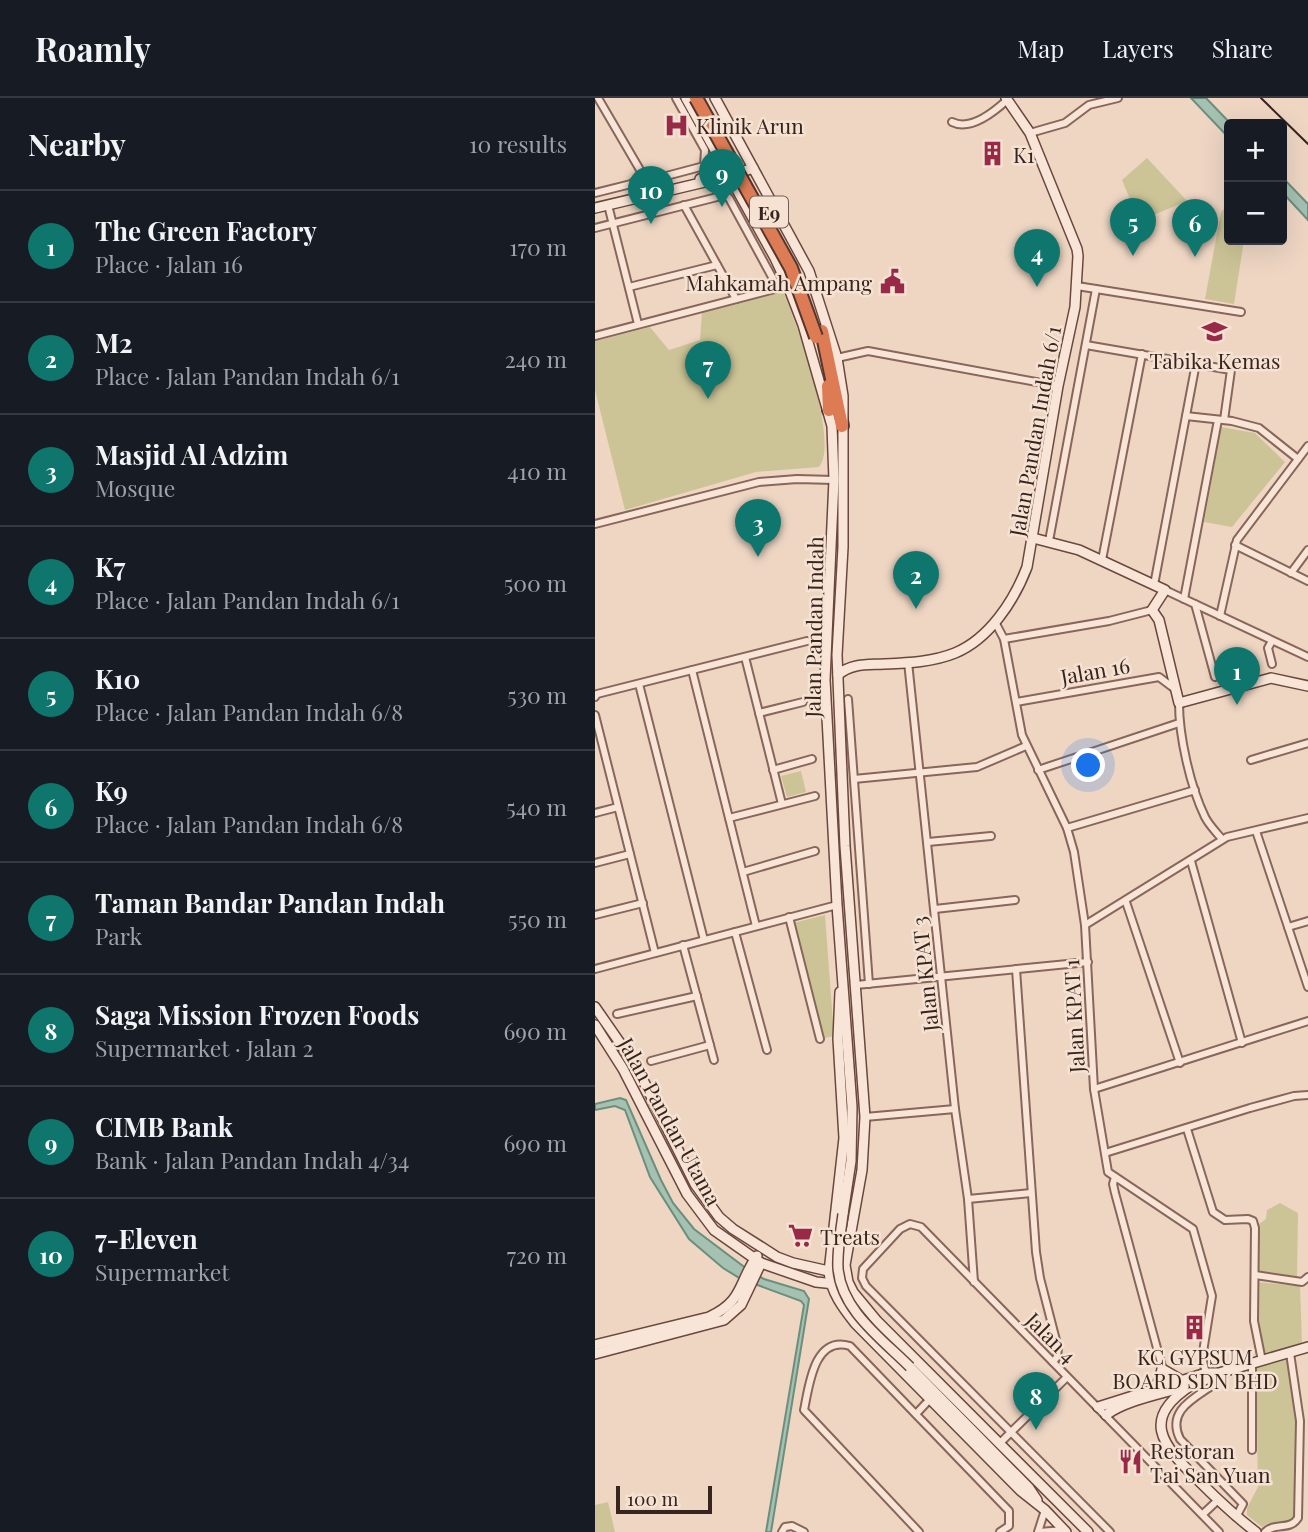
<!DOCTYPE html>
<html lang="en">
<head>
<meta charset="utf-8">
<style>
	body { margin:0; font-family:"Playfair Display",serif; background:#242831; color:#f1f3f6 }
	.controls { position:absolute; right:21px; top:21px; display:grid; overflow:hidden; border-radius:7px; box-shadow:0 7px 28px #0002 }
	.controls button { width:63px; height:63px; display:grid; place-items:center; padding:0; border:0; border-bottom:2px solid #363941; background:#171b24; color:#f1f3f6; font:35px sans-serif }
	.scale { position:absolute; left:21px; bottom:18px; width:96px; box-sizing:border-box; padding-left:7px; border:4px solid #38241e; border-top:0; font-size:19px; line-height:24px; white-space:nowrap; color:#38241e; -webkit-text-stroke:5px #f5e2d3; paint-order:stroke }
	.you { position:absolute; left:494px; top:668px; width:24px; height:24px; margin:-18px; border:5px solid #fff; border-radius:50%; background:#1a73e8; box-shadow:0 0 0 10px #1a73e833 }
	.badge { display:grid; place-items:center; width:46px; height:46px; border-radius:50%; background:#0f766e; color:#fff; font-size:23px; font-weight:700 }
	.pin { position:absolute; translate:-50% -58px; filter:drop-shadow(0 2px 4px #0008) }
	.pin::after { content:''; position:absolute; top:37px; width:24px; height:21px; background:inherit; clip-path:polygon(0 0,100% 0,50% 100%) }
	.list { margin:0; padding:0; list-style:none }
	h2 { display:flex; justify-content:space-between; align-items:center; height:91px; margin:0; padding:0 28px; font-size:30px }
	h2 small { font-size:23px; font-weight:400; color:#9ea1a6 }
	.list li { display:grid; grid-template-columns:46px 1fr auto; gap:21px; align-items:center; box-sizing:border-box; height:112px; padding:0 28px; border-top:2px solid #363941 }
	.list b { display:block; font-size:26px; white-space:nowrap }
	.list p { margin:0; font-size:23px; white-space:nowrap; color:#9ea1a6 }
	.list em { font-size:23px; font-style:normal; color:#9ea1a6 }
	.map { position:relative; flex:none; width:713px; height:1434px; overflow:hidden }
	header { display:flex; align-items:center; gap:42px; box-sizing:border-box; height:98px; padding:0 35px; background:#171b24; border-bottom:2px solid #363941 }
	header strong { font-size:33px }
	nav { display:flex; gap:38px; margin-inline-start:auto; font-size:24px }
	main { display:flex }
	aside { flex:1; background:#171b24 }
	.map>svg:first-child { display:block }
	.green { fill:#ccc497 }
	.water { fill:#a5c1b1; stroke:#6c8f7d; stroke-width:2 }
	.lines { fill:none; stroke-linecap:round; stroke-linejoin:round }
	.street-casing { stroke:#88665a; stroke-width:10 }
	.secondary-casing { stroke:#6a483d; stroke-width:12 }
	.highway-casing { stroke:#56362e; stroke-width:16 }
	.street { stroke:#f9e5d7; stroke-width:6 }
	.secondary { stroke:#f9e5d7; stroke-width:9 }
	.highway { stroke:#dd7c54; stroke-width:12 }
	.tram { stroke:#38241e; stroke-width:2 }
	.secondary-bridge-casing { stroke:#6a483d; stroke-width:12; stroke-linecap:butt }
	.highway-bridge-casing { stroke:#56362e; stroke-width:16; stroke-linecap:butt }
	.secondary-bridge { stroke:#f9e5d7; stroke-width:9 }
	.highway-bridge { stroke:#dd7c54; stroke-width:12 }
	.labels { text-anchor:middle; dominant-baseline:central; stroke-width:5; stroke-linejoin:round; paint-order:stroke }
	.shield { fill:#f5e2d3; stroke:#715d54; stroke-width:2 }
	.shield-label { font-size:19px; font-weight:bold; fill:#38241e }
	.poi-label { font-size:21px; fill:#38241e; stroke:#f5e2d3; text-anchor:start }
	.street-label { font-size:21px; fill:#38241e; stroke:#f5e2d3 }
</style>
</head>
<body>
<header>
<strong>Roamly</strong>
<nav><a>Map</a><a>Layers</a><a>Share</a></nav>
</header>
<main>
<aside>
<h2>Nearby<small>10 results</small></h2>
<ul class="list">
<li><span class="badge">1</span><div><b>The Green Factory</b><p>Place · Jalan 16</p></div><em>170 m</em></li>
<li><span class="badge">2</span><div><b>M2</b><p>Place · Jalan Pandan Indah 6/1</p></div><em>240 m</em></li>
<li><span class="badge">3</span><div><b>Masjid Al Adzim</b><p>Mosque</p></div><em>410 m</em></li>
<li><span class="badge">4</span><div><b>K7</b><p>Place · Jalan Pandan Indah 6/1</p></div><em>500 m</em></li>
<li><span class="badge">5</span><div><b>K10</b><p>Place · Jalan Pandan Indah 6/8</p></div><em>530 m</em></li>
<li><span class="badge">6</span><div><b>K9</b><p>Place · Jalan Pandan Indah 6/8</p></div><em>540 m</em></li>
<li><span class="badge">7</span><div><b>Taman Bandar Pandan Indah</b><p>Park</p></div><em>550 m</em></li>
<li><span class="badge">8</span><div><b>Saga Mission Frozen Foods</b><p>Supermarket · Jalan 2</p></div><em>690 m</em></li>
<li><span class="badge">9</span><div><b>CIMB Bank</b><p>Bank · Jalan Pandan Indah 4/34</p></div><em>690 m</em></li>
<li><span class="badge">10</span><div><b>7-Eleven</b><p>Supermarket</p></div><em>720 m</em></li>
</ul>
</aside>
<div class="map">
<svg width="713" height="1434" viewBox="0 0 713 1434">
	<rect width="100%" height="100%" fill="#eed6c3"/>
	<g class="green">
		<polygon points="552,60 592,103 544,123 527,82"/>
		<polygon points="634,106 634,142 649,142 639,206 610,201 626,114"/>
		<path d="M188 194C202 225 245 344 224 369L161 374 30 412 0 292V243L55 229 74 252 105 242 107 215Z"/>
		<polygon points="626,329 660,335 690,364 637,429 609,424"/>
		<polygon points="206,673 211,694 192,699 186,678"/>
		<polygon points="230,817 239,938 229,940 198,825"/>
		<polygon points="685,1105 703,1115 702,1180 663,1174 664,1126 671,1121 672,1112"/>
		<polygon points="662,1184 705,1188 707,1245 669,1259 661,1223"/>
		<polygon points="691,1260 701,1310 701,1416 694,1425 673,1425 667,1429 652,1417 652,1410 663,1389 661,1269"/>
		<polygon points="13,1404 20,1434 0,1434 0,1407"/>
	</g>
	<g class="water">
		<polygon points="596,0 611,0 636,26 634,26 634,40"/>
		<polygon points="687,79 713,106 713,122 687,94"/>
		<polygon points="25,1000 31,1002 66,1082 78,1105 99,1131 156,1174 169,1181 209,1193 214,1201 176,1434 171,1434 209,1207 206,1203 146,1181 128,1170 94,1141 55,1079 30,1012 20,1008 0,1012 0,1006"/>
	</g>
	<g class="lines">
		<defs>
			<g id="street">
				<polyline points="3,0 48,77 60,81 109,68 110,52 81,0"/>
				<path d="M357 24C375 33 399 14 412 2"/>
				<polyline points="435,35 470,25 494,7 523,0"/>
				<polyline points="0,95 36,86 48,77"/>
				<polyline points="13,107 43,226"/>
				<polyline points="89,107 141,201"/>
				<polyline points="0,130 130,97 134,100 183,190"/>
				<polyline points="482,188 646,214"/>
				<polyline points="34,189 122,167"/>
				<polyline points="0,238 184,190"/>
				<polyline points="491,247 636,272 629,322"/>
				<polyline points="242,260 273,253 463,288"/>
				<polyline points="591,318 637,323 664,330 703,361"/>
				<polyline points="0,426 164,384 202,381 239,382"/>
				<polyline points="454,443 501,191"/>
				<polyline points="640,447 713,483"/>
				<polyline points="507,462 547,256"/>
				<polyline points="696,475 713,452"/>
				<polyline points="559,487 601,265"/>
				<polyline points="570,492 713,559"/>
				<polyline points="589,501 623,322"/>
				<polyline points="600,506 620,579"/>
				<polyline points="625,518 642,442 713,348"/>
				<polyline points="400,524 409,541 427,637 472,730 479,754 490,827 499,991 513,1074 598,1131 617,1198 607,1260 611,1275"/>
				<polyline points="409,541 514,523 557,512"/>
				<polyline points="150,559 187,706"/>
				<polyline points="313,564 360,1011 373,1101 379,1184"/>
				<polyline points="677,566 673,550 677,543"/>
				<polyline points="97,572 161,828"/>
				<polyline points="44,586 109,842"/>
				<polyline points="0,599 2,596 212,543"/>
				<polyline points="253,601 274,886"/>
				<polyline points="421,604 564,579 580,591"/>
				<path d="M584 605C584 638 595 688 610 719 614 727 621 734 627 741"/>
				<polyline points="164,615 208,604"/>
				<polyline points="0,617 60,855"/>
				<polyline points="656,662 713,645"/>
				<polyline points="178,672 217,661"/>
				<polyline points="443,672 584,625"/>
				<polyline points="259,681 382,669 431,648"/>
				<polyline points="0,715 23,709"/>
				<polyline points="134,720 220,698"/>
				<polyline points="472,730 600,692"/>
				<polyline points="661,733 713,889"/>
				<polyline points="333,744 396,738"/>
				<polyline points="596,763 647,945"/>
				<polyline points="0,765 35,756"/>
				<polyline points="148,774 220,753"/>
				<polyline points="531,804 585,965"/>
				<polyline points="340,811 420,802"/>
				<polyline points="0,817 48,805"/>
				<polyline points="194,819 225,941"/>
				<polyline points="490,827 632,739 713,720"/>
				<polyline points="693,829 713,823"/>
				<polyline points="140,834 172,952"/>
				<polyline points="88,847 119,962"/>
				<polyline points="0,871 242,807"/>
				<polyline points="421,871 441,1154 445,1180 463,1250 462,1259 458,1264"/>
				<polyline points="261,887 493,864"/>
				<polyline points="22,916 102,898"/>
				<polyline points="56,963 115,947"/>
				<polyline points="499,991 713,923"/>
				<polyline points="270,1019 360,1011"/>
				<polyline points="592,1031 618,1114 630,1122 653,1121 658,1123 660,1130 659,1223 667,1263"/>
				<polyline points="510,1055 655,1010 699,998 713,997"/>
				<polyline points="520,1079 518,1086 520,1095 572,1287"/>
				<polyline points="373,1101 436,1095"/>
				<polyline points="660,1177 707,1184 713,1179"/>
				<path d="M615 1289C596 1302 572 1314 585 1341L648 1406 641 1419"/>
				<polyline points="321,1316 335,1301"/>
				<polyline points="405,1345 472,1279"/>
				<polyline points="657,1352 657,1265"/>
				<polyline points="608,1416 623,1402"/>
				<polyline points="187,1434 190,1429 197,1428 209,1434"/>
				<path d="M324 1434 209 1312C214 1288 219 1237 255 1248L414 1413V1428L405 1434"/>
				<polyline points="443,1434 450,1412"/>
				<polyline points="444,1434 469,1432"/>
				<polyline points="515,1434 271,1188 267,1180 268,1171 305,1131 315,1126 326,1129 624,1434"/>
				<path d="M670 1434C680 1424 695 1433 703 1420L705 1323 695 1255"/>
			</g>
			<g id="secondary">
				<polyline points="91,0 180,160 193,188 208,227 237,328 239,382 230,582 242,807 257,1009 256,1063 248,1116"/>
				<polyline points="120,0 214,173 242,260 248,298 248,449 242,557 250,748 270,1019 267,1072 250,1167 253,1184 258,1194 282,1223 493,1434"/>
				<path d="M105 81C116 77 125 72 124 60"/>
				<polyline points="0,110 135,78 158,70"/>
				<polyline points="438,440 484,452 570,492 557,512 564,522 584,605 676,580 713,588"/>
				<path d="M243 577C256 565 273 567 289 566 312 565 338 564 360 555 394 541 419 503 432 469L463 288 480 209 483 158 482 151 435 35 411 0"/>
				<path d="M245 894 243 941 249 1040 234 1174C236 1194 248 1210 260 1225L426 1393 450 1412 471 1434"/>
				<polyline points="0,909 41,968 100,1086 124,1119 138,1131 182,1159 198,1165 238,1174"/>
				<polyline points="0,927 28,971 92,1096 119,1132 166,1165 221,1184 240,1186"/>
				<path d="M0 1247 114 1219C149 1203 143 1185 162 1158"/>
				<polyline points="0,1256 129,1222 146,1207 166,1165"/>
				<polyline points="315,1269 434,1390 442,1402"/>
				<path d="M600 1285C543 1320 567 1347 604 1383 622 1401 641 1419 661 1434"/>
				<polyline points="559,1291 565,1281 567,1271 586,1282"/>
				<polyline points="503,1309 611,1275 624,1275 713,1249"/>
				<path d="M511 1317C530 1302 570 1295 595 1287 604 1284 613 1282 620 1276"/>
			</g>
			<g id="highway">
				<polyline points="227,233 247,328"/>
				<polyline points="233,288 234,312"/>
			</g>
		</defs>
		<use href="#street" class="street-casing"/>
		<use href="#secondary" class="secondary-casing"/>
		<use href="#highway" class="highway-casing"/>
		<use href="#street" class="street"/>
		<use href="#secondary" class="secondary"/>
		<use href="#highway" class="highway"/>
		<polyline class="tram" points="666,0 713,46"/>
		<defs>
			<path id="secondary-bridge" d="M248 1116C246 1133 242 1152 243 1170 246 1212 287 1241 315 1269"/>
			<polyline id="highway-bridge" points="101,0 196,170 221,239"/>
		</defs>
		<use href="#secondary-bridge" class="secondary-bridge-casing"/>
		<use href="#highway-bridge" class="highway-bridge-casing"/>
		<use href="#secondary-bridge" class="secondary-bridge"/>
		<use href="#highway-bridge" class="highway-bridge"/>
	</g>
	<defs>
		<symbol id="hospital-bare" viewBox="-9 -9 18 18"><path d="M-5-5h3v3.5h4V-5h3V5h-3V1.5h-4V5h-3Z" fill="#982a48" stroke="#f5e2d3" stroke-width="2.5" paint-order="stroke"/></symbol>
		<symbol id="building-bare" viewBox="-9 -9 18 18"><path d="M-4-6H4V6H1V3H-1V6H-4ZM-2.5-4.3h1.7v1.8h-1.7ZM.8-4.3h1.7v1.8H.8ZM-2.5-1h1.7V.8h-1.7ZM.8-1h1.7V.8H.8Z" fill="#982a48" stroke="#f5e2d3" stroke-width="2.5" paint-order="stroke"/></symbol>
		<symbol id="civic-bare" viewBox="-9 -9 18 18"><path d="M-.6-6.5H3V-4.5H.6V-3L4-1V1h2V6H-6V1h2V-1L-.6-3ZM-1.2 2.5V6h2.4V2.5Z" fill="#982a48" stroke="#f5e2d3" stroke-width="2.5" paint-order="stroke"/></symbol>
		<symbol id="school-bare" viewBox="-9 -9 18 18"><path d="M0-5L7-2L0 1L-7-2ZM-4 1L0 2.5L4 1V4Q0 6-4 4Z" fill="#982a48" stroke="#f5e2d3" stroke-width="2.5" paint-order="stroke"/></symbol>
		<symbol id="supermarket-bare" viewBox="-9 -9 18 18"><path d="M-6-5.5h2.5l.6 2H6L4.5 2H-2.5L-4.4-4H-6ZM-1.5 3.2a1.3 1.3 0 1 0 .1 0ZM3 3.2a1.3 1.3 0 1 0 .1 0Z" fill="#982a48" stroke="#f5e2d3" stroke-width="2.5" paint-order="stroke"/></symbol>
		<symbol id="restaurant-bare" viewBox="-9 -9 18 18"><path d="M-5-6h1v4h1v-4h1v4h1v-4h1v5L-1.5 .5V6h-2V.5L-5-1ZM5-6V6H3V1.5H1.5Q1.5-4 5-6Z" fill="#982a48" stroke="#f5e2d3" stroke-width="2.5" paint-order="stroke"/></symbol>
	</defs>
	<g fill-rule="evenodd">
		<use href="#hospital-bare" x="64" y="10" width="35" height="35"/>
		<use href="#building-bare" x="380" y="38" width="35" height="35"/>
		<use href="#civic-bare" x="280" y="166" width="35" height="35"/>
		<use href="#school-bare" x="602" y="216" width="35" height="35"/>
		<use href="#supermarket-bare" x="188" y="1120" width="35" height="35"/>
		<use href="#building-bare" x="582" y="1212" width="35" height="35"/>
		<use href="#restaurant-bare" x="518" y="1346" width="35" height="35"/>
	</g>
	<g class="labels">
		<rect class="shield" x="155" y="98.5" width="38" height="31" rx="5"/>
		<g class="shield-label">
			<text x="174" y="114">E9</text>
		</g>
		<g class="poi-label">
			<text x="101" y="27">Klinik Arun</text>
			<text x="418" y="56">K1</text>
			<text x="277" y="184" text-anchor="end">Mahkamah Ampang</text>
			<text x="620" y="262" text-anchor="middle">Tabika Kemas</text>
			<text x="225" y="1138">Treats</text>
			<text x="600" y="1258" text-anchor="middle">KC GYPSUM<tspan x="600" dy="24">BOARD SDN BHD</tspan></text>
			<text x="555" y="1352">Restoran<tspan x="555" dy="24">Tai San Yuan</tspan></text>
		</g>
		<g class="street-label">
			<text transform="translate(439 333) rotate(-80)">Jalan Pandan Indah 6/1</text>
			<text transform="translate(218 529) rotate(-89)">Jalan Pandan Indah</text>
			<text transform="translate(500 572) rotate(-10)">Jalan 16</text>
			<text transform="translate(329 876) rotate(-96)">Jalan KPAT 3</text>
			<text transform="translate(478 918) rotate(-93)">Jalan KPAT 1</text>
			<text transform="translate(76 1023) rotate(61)">Jalan Pandan Utama</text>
			<text transform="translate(457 1239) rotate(45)">Jalan 4</text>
		</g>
	</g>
</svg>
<div class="controls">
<button>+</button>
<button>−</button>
</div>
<div class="scale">100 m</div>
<div class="you"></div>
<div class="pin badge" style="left:642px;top:607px">1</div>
<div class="pin badge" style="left:321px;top:511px">2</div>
<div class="pin badge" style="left:163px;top:459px">3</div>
<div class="pin badge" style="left:442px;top:189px">4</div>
<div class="pin badge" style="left:538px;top:158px">5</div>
<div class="pin badge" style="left:600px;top:159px">6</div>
<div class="pin badge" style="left:113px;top:301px">7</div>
<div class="pin badge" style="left:441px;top:1332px">8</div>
<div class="pin badge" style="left:127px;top:109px">9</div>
<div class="pin badge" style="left:56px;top:126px">10</div>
</div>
</main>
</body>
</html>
